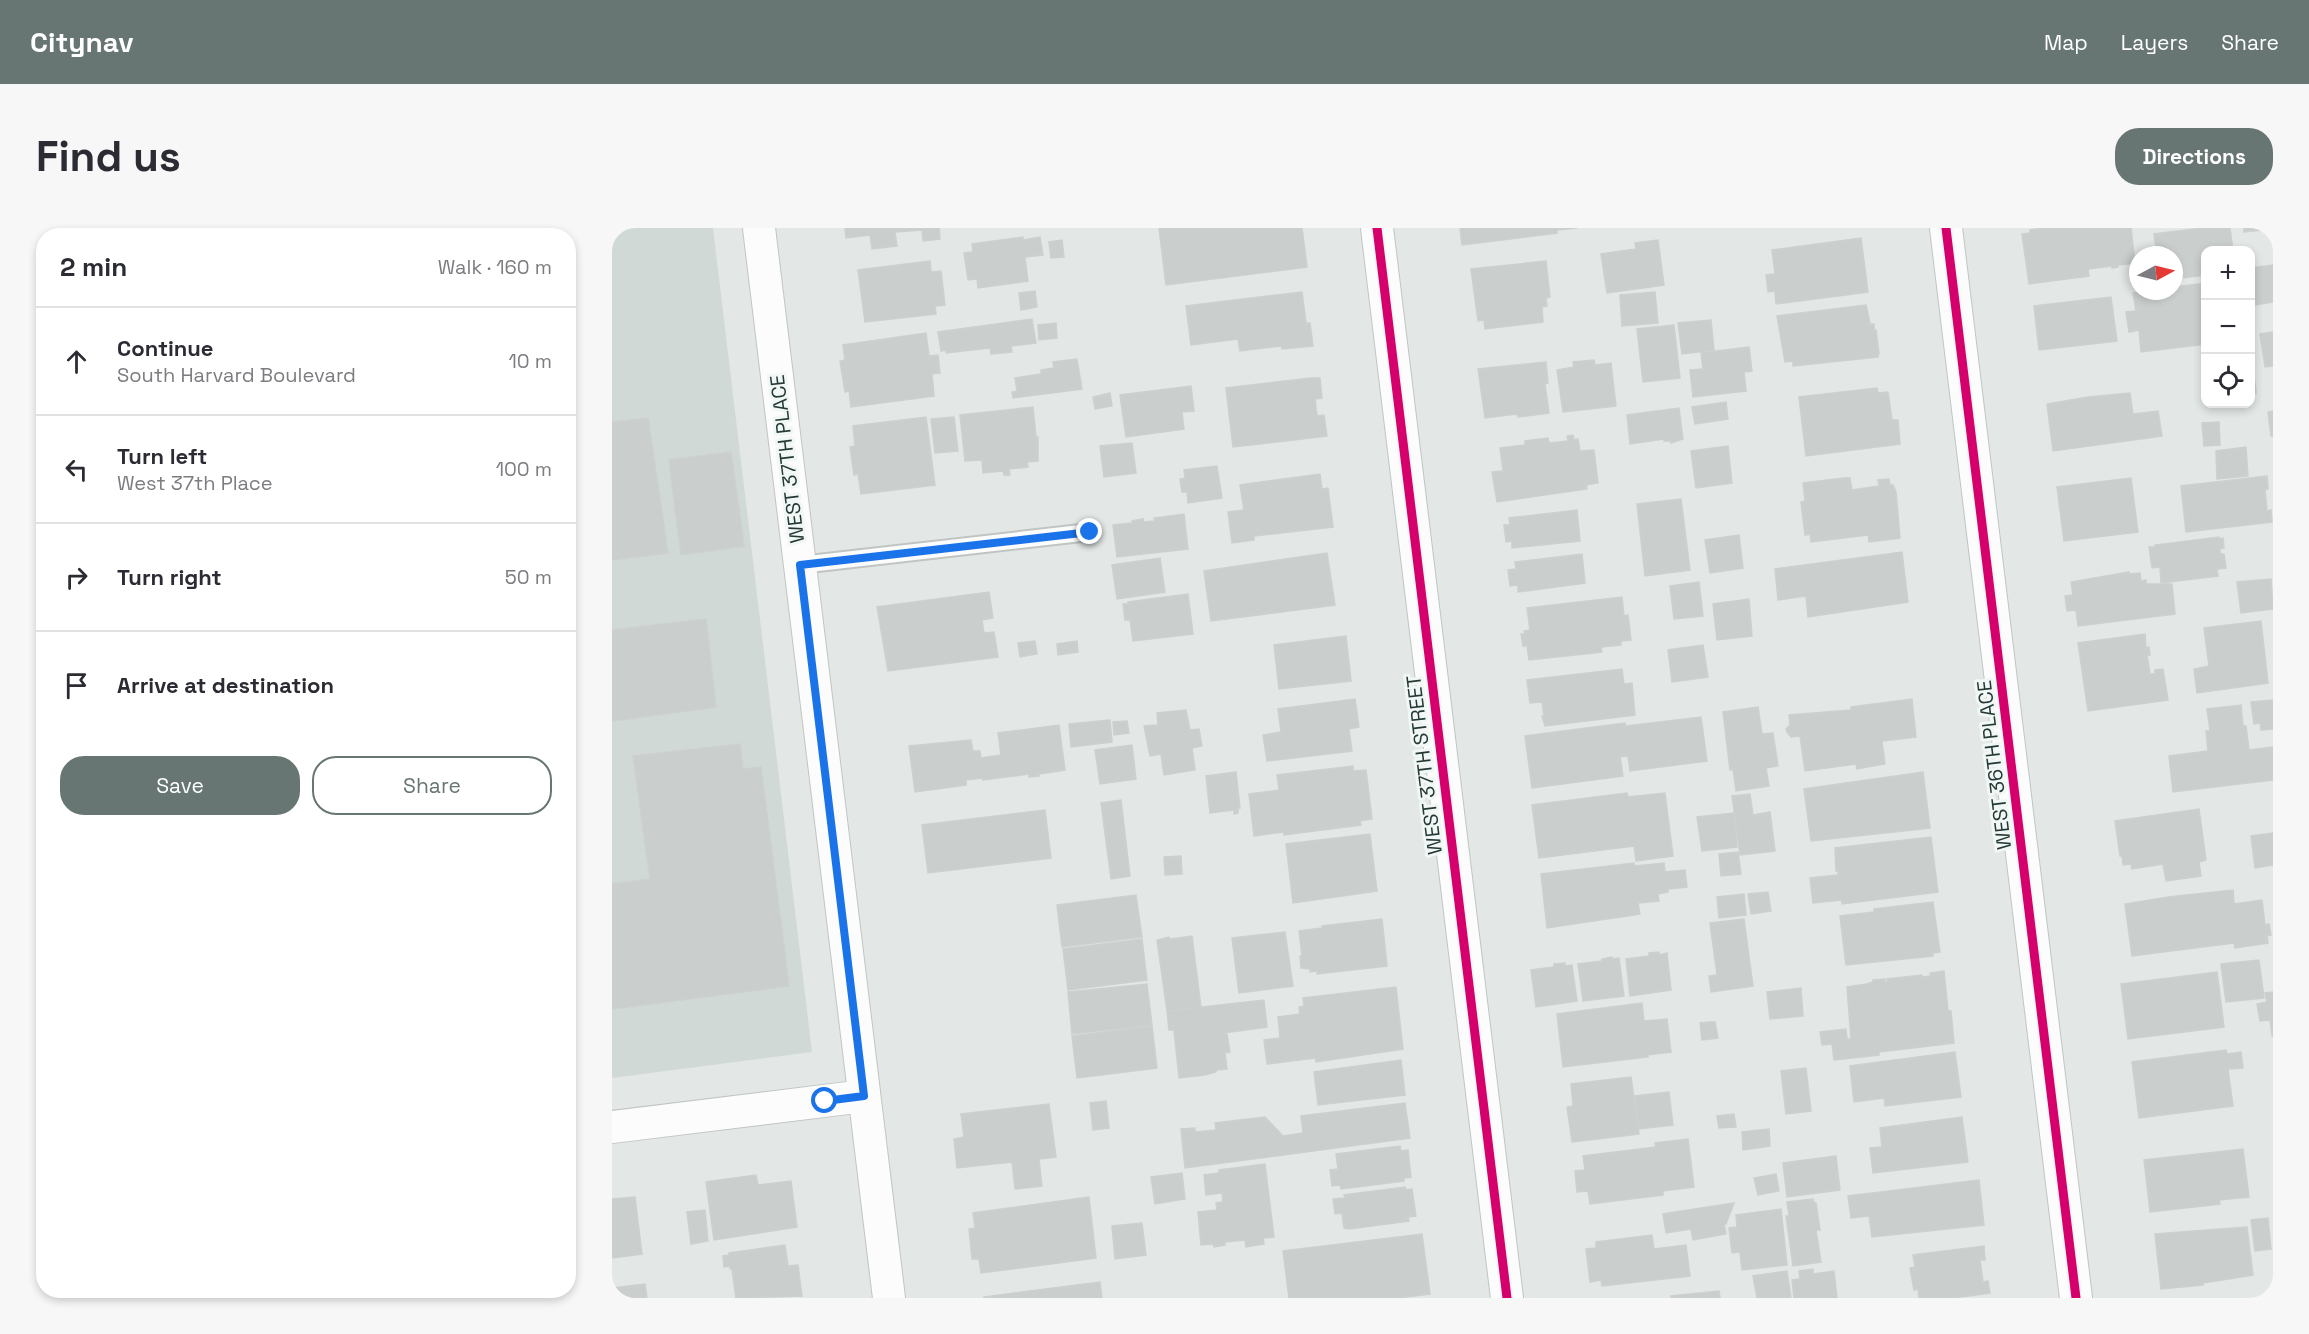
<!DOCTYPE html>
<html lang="en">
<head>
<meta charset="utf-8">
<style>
	body { margin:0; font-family:"Space Grotesk",sans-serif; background:#f7f7f7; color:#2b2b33 }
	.controls { position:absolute; right:18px; top:18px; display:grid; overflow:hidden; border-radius:12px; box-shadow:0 3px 9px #0003 }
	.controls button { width:54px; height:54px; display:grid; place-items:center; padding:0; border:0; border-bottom:2px solid #e1e1e2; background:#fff; color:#2b2b33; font:30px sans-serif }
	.compass { position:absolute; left:1517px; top:18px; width:54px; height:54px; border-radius:50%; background:#fff; box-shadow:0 3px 9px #0003; rotate:83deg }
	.stop { position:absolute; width:18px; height:18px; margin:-14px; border:4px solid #1a73e8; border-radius:50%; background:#fff }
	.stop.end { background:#1a73e8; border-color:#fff; box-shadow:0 2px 6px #0008 }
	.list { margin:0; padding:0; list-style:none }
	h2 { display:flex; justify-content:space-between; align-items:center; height:78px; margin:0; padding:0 24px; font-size:26px }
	h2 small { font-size:20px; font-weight:400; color:#7c7c81 }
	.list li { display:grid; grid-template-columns:39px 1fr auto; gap:18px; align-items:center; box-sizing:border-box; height:108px; padding:0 24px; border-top:2px solid #e1e1e2 }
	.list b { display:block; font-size:22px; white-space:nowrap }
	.list p { margin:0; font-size:20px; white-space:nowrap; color:#7c7c81 }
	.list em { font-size:20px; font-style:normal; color:#7c7c81 }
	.actions { display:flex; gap:12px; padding:18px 24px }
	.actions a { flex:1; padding:14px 0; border:2px solid #677673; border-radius:24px; text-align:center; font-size:21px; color:#677673 }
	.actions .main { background:#677673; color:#fff }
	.icon { flex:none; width:33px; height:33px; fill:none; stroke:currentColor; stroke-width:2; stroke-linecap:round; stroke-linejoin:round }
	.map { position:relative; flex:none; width:1661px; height:1070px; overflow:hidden; border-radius:24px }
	header { display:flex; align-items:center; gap:36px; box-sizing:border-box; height:84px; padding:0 30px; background:#677673; color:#fff }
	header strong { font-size:28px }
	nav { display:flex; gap:33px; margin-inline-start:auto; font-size:21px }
	.intro { display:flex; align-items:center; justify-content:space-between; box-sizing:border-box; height:144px; padding:0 36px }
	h1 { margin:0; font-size:42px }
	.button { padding:15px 27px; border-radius:24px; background:#677673; color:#fff; font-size:21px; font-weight:700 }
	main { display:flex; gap:36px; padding:0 36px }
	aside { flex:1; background:#fff; border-radius:24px; box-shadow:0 3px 9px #0003 }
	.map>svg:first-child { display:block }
	.built { fill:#d1d9d6 }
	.building { fill:#cacfcd; stroke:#ccd0cf; stroke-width:1.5 }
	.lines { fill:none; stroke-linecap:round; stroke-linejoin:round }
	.lane-casing { stroke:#c0c5c3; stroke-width:20 }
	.street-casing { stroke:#c0c5c3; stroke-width:34 }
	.lane { stroke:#fbfcfb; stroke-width:16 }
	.street { stroke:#fbfcfb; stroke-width:32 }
	.cycleway-casing { stroke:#f1f7f5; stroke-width:13 }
	.cycleway { stroke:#d6006c; stroke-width:9 }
	.route { stroke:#1a73e8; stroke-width:8 }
	.labels { text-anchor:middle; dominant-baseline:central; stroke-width:6; stroke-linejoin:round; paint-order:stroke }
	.street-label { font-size:20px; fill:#243835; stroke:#f1f7f5 }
</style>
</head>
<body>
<header>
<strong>Citynav</strong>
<nav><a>Map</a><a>Layers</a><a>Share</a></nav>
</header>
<div class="intro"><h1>Find us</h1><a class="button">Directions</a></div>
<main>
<aside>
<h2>2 min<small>Walk · 160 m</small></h2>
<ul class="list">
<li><svg class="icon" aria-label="ahead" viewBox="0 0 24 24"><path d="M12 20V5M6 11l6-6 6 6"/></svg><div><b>Continue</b><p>South Harvard Boulevard</p></div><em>10 m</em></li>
<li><svg class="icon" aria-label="left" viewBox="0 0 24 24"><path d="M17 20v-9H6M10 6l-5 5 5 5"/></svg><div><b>Turn left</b><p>West 37th Place</p></div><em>100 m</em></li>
<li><svg class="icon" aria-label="right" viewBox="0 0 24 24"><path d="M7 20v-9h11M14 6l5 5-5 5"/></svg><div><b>Turn right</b></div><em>50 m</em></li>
<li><svg class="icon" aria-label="arrive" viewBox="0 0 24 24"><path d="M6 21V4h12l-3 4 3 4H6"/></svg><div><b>Arrive at destination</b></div></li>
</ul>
<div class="actions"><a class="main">Save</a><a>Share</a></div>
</aside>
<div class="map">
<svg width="1661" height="1070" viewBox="0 0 1661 1070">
	<rect width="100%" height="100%" fill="#e3e8e6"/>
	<polygon class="built" points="0,0 101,0 200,824 0,850"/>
	<g class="building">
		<polygon points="233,0 327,0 328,11 311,13 310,2 283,4 285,18 260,21 258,7 234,10"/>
		<polygon points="547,0 690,0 695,39 554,57"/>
		<polygon points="848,0 965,0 945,2 945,5 850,17"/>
		<polygon points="1430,0 1519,0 1523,35 1506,37 1506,39 1500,40 1500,38 1476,41 1477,48 1417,56 1410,6 1418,5 1418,2"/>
		<polygon points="1591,0 1618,0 1621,22 1594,22 1594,47 1562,51 1562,27 1545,27 1542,6"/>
		<polygon points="1632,0 1661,0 1661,1 1632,4"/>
		<polygon points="411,9 411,12 428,9 431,27 413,29 416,53 366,60 365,51 356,52 352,25 361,24 360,16"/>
		<polygon points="1249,10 1256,64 1164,76 1163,63 1156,64 1154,47 1163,46 1160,22"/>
		<polygon points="450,12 452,29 439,30 437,14"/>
		<polygon points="1046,12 1052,57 995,65 989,26 1024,21 1023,15"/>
		<polygon points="318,33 319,44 329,43 333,77 323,78 324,86 253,94 246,42"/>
		<polygon points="934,33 938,69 934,70 935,78 930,79 931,94 873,101 872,92 866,93 859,41"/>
		<polygon points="1661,37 1661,74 1644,77 1639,40"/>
		<polygon points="1594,55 1594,116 1529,124 1527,102 1517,104 1514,84 1524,83 1521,65 1562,63 1562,59"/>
		<polygon points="423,63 425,79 409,82 407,65"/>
		<polygon points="690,64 694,95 698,95 701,118 670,121 669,118 628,123 626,111 579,117 574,78"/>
		<polygon points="1043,64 1046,95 1010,98 1008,67"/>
		<polygon points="1499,69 1505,113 1427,122 1422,78"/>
		<polygon points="1254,77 1258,95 1256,97 1262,96 1262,102 1264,102 1267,125 1266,129 1181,138 1181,133 1173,134 1165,88"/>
		<polygon points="420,91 424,115 399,118 400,124 379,126 378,120 334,125 334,122 329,123 326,104"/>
		<polygon points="1099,92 1102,122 1070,126 1066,95"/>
		<polygon points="444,95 445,110 427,112 426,97"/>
		<polygon points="1062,97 1068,150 1031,154 1025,101"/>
		<polygon points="1661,104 1661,138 1653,139 1648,106"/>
		<polygon points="314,105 317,128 326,127 328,145 320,146 322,168 239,179 237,163 233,164 228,133 233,132 231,117"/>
		<polygon points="1137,119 1140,143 1132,144 1134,163 1081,169 1078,142 1091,141 1089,125"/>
		<polygon points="465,131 470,161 401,170 400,164 405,163 403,150 429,146 429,142 442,140 441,134"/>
		<polygon points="982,132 983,137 999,135 1004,178 951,184 945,142 962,139 961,134"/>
		<polygon points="1638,132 1640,132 1644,165 1638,165"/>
		<polygon points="934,134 936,155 933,156 937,185 906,189 905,186 873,190 866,141"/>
		<polygon points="699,150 708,150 710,170 703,171 705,188 712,187 715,208 621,219 614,160"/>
		<polygon points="579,158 582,183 570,184 572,201 514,209 508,167"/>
		<polygon points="1265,160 1266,165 1276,164 1280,192 1286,192 1288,216 1194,228 1187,169"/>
		<polygon points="498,165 500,178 483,181 481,169"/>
		<polygon points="1518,165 1521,186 1546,183 1550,208 1441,223 1435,176 1476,169"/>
		<polygon points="1114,174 1116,191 1083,196 1080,179"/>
		<polygon points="421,179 424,209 426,209 426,233 415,234 416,239 397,241 398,247 392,247 391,243 371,245 370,232 353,233 348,187"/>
		<polygon points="1067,180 1071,211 1059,215 1059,213 1052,213 1052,211 1018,216 1015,187"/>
		<polygon points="1661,183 1661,208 1659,208 1656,184"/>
		<polygon points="314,189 323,257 249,266 246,246 242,247 238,219 243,218 241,198"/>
		<polygon points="342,189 346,223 323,225 319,191"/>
		<polygon points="36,190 56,325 0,332 0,194"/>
		<polygon points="1607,194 1608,217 1592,218 1590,195"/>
		<polygon points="961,207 962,212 966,211 968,223 982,222 986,255 974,257 975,261 885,274 880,244 891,243 888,220 913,217 913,213 936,210 937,215 956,213 955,208"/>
		<polygon points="520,215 524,245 492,249 488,218"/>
		<polygon points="1116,218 1120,255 1084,260 1079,223"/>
		<polygon points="1634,219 1636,248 1605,251 1604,223"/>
		<polygon points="119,224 132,318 69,327 57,232"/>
		<polygon points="605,238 610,270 576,275 575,264 570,264 568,251 573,250 572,242"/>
		<polygon points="708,246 710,261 716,260 721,299 642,308 642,312 620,315 616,284 632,282 628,257"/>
		<polygon points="1655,248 1656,261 1653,261 1655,283 1659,282 1660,294 1574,304 1569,258"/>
		<polygon points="1232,250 1238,250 1240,262 1267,258 1266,252 1277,251 1278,257 1281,257 1284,264 1288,310 1257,314 1256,307 1199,314 1198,306 1193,307 1189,274 1193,273 1191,255"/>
		<polygon points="1519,250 1526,304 1452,313 1445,259"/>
		<polygon points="1069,271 1078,342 1033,348 1025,276"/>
		<polygon points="965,282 968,313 900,320 900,313 894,314 892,297 898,297 897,290"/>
		<polygon points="572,286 576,321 505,329 501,297 520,295 520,293 531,291 531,294 543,293 542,290"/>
		<polygon points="1127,307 1131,340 1098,345 1093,312"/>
		<polygon points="1607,309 1607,311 1611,310 1612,320 1608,321 1608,326 1612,326 1614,340 1605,341 1606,348 1549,355 1548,339 1540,340 1537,319 1544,319 1543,317"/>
		<polygon points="1290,324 1296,374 1196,389 1194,368 1166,372 1163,341"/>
		<polygon points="715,325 723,377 599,393 592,343"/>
		<polygon points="970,326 973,355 906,364 906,357 898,358 896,342 904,341 903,334"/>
		<polygon points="548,330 553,364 505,371 500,337"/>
		<polygon points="1517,344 1517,346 1528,345 1529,353 1534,352 1534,356 1560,356 1563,386 1466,398 1464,382 1455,383 1453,368 1461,367 1459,354"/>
		<polygon points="1659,351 1661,381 1629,385 1625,354"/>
		<polygon points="1087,354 1091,388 1062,391 1058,358"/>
		<polygon points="377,364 381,390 370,392 372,405 382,404 386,429 276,443 265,379"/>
		<polygon points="576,366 581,406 521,413 518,392 513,392 511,376 516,376 516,374"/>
		<polygon points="1010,369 1012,388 1016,387 1019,412 1009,413 1009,417 989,419 990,424 917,432 915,418 911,418 909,406 913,406 912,403 918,402 915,380"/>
		<polygon points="1137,371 1140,408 1105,412 1101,376"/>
		<polygon points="94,391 104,479 0,493 0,402"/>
		<polygon points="1649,393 1656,455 1585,465 1582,441 1597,438 1592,400"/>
		<polygon points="1533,406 1534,420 1537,419 1538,427 1535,427 1538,446 1543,446 1543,442 1551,441 1556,472 1476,483 1466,415"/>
		<polygon points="734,408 739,453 667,461 662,417"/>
		<polygon points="423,413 425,426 408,429 406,415"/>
		<polygon points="465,413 466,424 446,427 445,416"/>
		<polygon points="1091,417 1096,449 1060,454 1056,422"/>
		<polygon points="1010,441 1012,456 1020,455 1023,487 933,498 930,488 932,488 930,474 918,475 915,452"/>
		<polygon points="743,471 747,499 737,501 740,523 655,533 651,507 669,504 666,481"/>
		<polygon points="1300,471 1304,509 1270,513 1273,536 1245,541 1244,536 1193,543 1188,508 1179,509 1175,504 1174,501 1178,497 1177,487 1239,482 1239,479"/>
		<polygon points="1661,472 1661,501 1649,502 1648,495 1642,496 1639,474"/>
		<polygon points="1629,477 1631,498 1634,498 1637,522 1661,519 1661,552 1561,564 1557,528 1596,523 1594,503 1598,503 1595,481"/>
		<polygon points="1146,479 1150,506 1161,505 1166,538 1154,540 1157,558 1124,563 1121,541 1118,542 1111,484"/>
		<polygon points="574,482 578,502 587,501 590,518 580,520 583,542 552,547 549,526 538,528 532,498 546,497 545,485"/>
		<polygon points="1089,489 1095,533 1018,543 1016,528 1008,529 1011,548 920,560 913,508 1013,495 1014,498"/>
		<polygon points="498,492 500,514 459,519 457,496"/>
		<polygon points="515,493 517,505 502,507 501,494"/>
		<polygon points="447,497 453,542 427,546 427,548 417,549 417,546 371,552 370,550 354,552 354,557 303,564 297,518 359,512 361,523 368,523 369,530 389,527 386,505"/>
		<polygon points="128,516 131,541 149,539 177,758 0,781 0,656 38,651 21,528"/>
		<polygon points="520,517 524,551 488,556 483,522"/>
		<polygon points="741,538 741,543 754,542 760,591 748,593 749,597 672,607 672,604 642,608 637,566 667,562 665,547"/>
		<polygon points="624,544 628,580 626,580 626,585 622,586 622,582 598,585 594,548"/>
		<polygon points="1311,544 1318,600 1199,613 1192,561"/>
		<polygon points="1015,565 1016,569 1053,565 1061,628 1024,633 1022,618 927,630 920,577"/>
		<polygon points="1138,566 1141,587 1158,584 1163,623 1128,627 1120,568"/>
		<polygon points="509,572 518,648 499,651 489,575"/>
		<polygon points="1587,581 1594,632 1587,634 1589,648 1554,653 1551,636 1520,641 1519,636 1511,637 1510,628 1508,628 1503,593"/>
		<polygon points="433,582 439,630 316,645 310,597"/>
		<polygon points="1122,585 1125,619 1090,623 1085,589"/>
		<polygon points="1661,605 1661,637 1643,640 1639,608"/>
		<polygon points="758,606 765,663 681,675 674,616"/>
		<polygon points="1319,609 1326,664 1230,676 1230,672 1201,675 1198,650 1226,647 1226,643 1224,643 1223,620"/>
		<polygon points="1126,624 1129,646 1109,648 1107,626"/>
		<polygon points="569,628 570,646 553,647 552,629"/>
		<polygon points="1022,635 1023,638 1052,635 1053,644 1073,642 1075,659 1056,661 1056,664 1046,666 1047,673 1026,675 1028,686 935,700 929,646"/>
		<polygon points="1621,662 1622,676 1650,672 1653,697 1657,696 1659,707 1655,707 1656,715 1623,720 1622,715 1520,728 1513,676 1556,669"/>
		<polygon points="1156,664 1159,683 1139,686 1136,666"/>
		<polygon points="1132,666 1134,687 1107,690 1105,669"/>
		<polygon points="524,667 530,709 450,719 445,677"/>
		<polygon points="1321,674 1328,724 1321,725 1321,728 1234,737 1228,688 1262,684 1262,681"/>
		<polygon points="770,691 775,738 705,746 705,743 698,744 698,741 689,740 688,728 690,728 687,703 710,700 710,698"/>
		<polygon points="1132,691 1141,758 1099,764 1097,748 1105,747 1098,695"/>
		<polygon points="673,704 681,758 627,765 620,710"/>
		<polygon points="580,708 589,779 555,783 545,712 557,709 558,711"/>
		<polygon points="530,711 535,752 456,762 451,721"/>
		<polygon points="1047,724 1047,727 1055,725 1059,762 1018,768 1014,731 1037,728 1037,725"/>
		<polygon points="1000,729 1000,731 1007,730 1012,768 971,773 966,736 990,733 990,731"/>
		<polygon points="1647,732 1652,770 1614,774 1609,736"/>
		<polygon points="953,735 953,738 960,737 965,773 924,779 919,742 942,739 942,736"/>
		<polygon points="1332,743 1336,783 1339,783 1342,815 1267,824 1267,827 1222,832 1220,816 1210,817 1208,804 1234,801 1235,811 1239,811 1235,759 1255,756 1261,754 1261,752 1273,751 1273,754 1276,754 1275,751 1310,747 1310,749 1319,748 1318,745"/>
		<polygon points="1605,744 1612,799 1516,811 1509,756"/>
		<polygon points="535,756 540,797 460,806 456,764"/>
		<polygon points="784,759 791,821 704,834 703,830 655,836 652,812 668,810 666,789 688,786 687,779 692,778 691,770"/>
		<polygon points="1189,760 1191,788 1158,791 1155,764"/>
		<polygon points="1661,764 1661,808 1660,808 1658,792 1648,793 1645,776 1655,774 1653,765"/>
		<polygon points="652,772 655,799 611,805 615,806 618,824 613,825 615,841 604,842 604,844 593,847 567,850 562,802 557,802 555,783"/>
		<polygon points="1030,775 1032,793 1055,791 1059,824 1035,827 1036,829 951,839 945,786"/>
		<polygon points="1097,794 1103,794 1106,810 1090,812 1088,795"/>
		<polygon points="540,798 545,840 465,850 460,808"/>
		<polygon points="1614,822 1615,826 1629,824 1631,840 1616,841 1621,878 1527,890 1520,834"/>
		<polygon points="1343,824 1349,869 1273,878 1272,870 1242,874 1238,838"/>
		<polygon points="789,832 793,867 706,877 702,844"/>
		<polygon points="1194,840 1199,883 1174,886 1169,843"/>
		<polygon points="1019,849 1027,906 960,914 955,879 961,878 959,856"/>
		<polygon points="1057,864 1061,897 1027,901 1023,868"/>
		<polygon points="494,873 497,900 481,902 478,875"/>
		<polygon points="793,875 798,910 573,940 569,901 583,900 583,904 604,902 603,895 653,889 671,908 691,905 689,888"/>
		<polygon points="437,876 444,929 427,931 430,958 403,961 400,934 345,940 342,911 352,909 349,886"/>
		<polygon points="1122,886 1124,899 1107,900 1105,888"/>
		<polygon points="1350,889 1356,934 1261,945 1258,920 1270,919 1268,900"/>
		<polygon points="1157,901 1158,918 1131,922 1130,904"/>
		<polygon points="1076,911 1082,959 1051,963 1051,967 978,976 976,963 965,964 963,943 973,942 971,928 1044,919 1043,915"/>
		<polygon points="788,918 789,923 796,922 799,949 792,950 792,953 729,961 728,957 720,958 718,942 726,941 724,926"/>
		<polygon points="1631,921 1637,969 1607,972 1608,976 1538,984 1532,932"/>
		<polygon points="1224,928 1228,962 1175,969 1171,935"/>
		<polygon points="653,936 662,1009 651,1010 652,1016 634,1019 633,1012 613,1014 613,1017 602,1019 601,1016 589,1017 586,984 605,982 604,975 611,974 610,965 594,967 592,947 607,945 607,942"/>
		<polygon points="570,945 573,971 543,976 539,949"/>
		<polygon points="1164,946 1167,963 1146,967 1142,950"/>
		<polygon points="144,947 146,957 179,953 185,999 102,1012 94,954"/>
		<polygon points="1367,952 1372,997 1260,1009 1257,988 1239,990 1236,968"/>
		<polygon points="793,959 794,962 800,961 804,988 796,989 797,993 737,1001 732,1000 730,985 723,986 721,971 733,970 732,967"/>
		<polygon points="23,969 30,1026 0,1030 0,971"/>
		<polygon points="477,969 484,1030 369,1045 367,1031 360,1031 357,1001 363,1000 361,985"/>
		<polygon points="1201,971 1202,975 1204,975 1208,1002 1204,1002 1209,1034 1181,1038 1174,988 1177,988 1175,974"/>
		<polygon points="1122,975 1114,996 1112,996 1114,1006 1081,1012 1079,1001 1054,1005 1051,986"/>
		<polygon points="1169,981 1175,1037 1130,1042 1128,1024 1120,1025 1117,1000 1125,999 1124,987"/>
		<polygon points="93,982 96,1013 79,1016 75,984"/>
		<polygon points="1656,990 1659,1021 1643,1023 1639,992"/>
		<polygon points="530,995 534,1027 503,1031 500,998"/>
		<polygon points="1635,999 1641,1047 1591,1055 1591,1057 1549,1061 1543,1006"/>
		<polygon points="810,1006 818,1066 786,1070 677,1070 671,1023"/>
		<polygon points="1040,1007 1042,1021 1074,1017 1078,1048 990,1058 989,1052 978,1054 974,1021 984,1020 984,1014"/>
		<polygon points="173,1017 176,1038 186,1037 190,1068 124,1070 120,1041 118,1041 118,1038 112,1039 111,1028 117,1027 117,1025"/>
		<polygon points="1372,1018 1373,1032 1368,1032 1371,1054 1376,1053 1378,1065 1341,1070 1307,1070 1306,1061 1302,1062 1298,1040 1303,1039 1301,1027"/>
		<polygon points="1201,1041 1201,1046 1222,1043 1225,1070 1182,1070 1180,1052 1188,1051 1187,1043"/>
		<polygon points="1175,1043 1179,1070 1145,1070 1141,1048"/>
		<polygon points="488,1054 490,1070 373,1070 372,1069"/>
		<polygon points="33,1056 35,1070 0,1070 0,1060"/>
		<polygon points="1107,1063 1108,1070 1059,1070 1059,1068"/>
	</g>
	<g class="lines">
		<defs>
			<polyline id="lane" points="188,337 478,304"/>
			<g id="street">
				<polyline points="147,0 277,1070"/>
				<polyline points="765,0 895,1070"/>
				<polyline points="1334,0 1464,1070"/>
				<polyline points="0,899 252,868"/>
			</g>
		</defs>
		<use href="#lane" class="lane-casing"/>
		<use href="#street" class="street-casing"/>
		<use href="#lane" class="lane"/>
		<use href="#street" class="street"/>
		<defs>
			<g id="cycleway">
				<polyline points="765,0 895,1070"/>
				<polyline points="1334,0 1464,1070"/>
			</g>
		</defs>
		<use href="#cycleway" class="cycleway-casing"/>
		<use href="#cycleway" class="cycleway"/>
	</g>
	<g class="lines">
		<polyline class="route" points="213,873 252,868 188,337 478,304"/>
	</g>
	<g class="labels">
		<g class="street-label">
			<text transform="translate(175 231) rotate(-97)">WEST 37TH PLACE</text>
			<text transform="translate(812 537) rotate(-97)">WEST 37TH STREET</text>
			<text transform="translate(1382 537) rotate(-97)">WEST 36TH PLACE</text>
		</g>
	</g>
</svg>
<div class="controls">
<button>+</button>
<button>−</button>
<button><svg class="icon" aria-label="locate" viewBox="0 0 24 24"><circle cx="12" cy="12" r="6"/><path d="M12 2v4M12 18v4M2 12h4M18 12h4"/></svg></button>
</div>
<svg class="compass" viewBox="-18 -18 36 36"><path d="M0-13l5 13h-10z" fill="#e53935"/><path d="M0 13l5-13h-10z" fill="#7c7c81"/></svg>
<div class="stop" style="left:213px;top:873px"></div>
<div class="stop end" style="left:478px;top:304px"></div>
</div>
</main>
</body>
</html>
